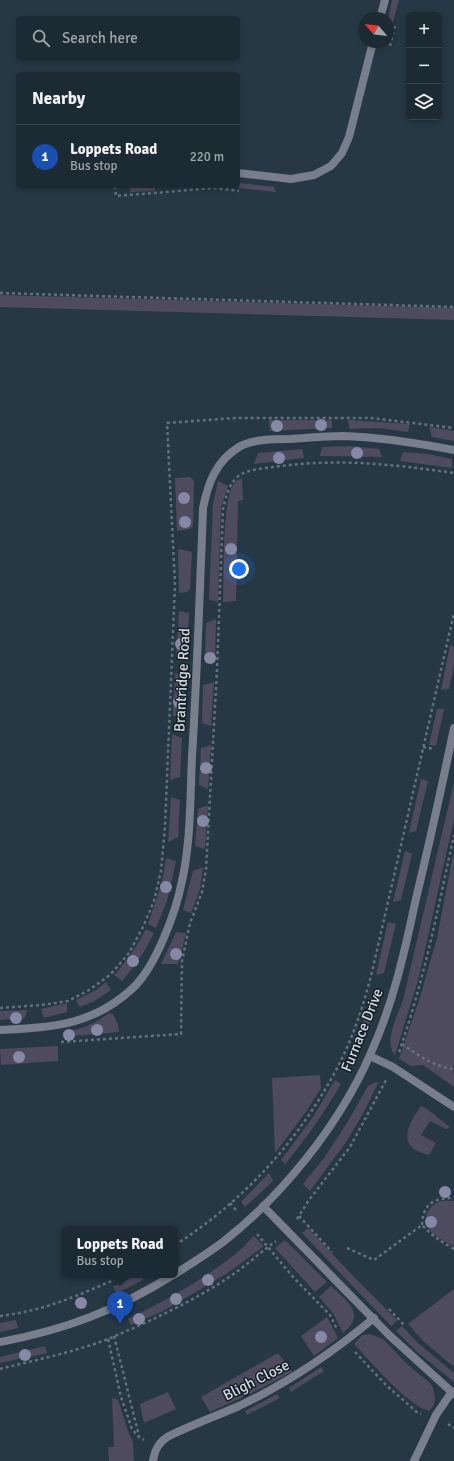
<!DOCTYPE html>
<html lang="en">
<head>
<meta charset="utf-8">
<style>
	body { margin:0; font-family:Signika,sans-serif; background:#29363f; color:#f1f3f6 }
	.controls { position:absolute; right:12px; top:12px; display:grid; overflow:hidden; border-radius:6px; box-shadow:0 2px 6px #0003 }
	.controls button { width:36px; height:36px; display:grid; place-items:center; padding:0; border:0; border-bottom:1px solid #3a464e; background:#1c2a33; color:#f1f3f6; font:20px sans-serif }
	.compass { position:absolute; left:358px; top:12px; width:36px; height:36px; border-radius:50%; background:#1c2a33; box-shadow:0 2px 6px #0003; rotate:298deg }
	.you { position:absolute; left:239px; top:569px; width:14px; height:14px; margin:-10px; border:3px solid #fff; border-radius:50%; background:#1a73e8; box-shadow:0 0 0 6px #1a73e833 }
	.badge { display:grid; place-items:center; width:26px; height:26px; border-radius:50%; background:#1a73e8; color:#fff; font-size:13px; font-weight:700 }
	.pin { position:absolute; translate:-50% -33px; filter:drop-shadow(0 1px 2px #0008) }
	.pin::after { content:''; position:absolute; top:21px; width:14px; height:12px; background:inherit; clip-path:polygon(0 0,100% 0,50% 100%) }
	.popup { position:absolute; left:62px; top:1226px; width:116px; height:52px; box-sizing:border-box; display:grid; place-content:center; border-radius:6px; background:#1c2a33; filter:drop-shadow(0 1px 3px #0005); font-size:13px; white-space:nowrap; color:#a0a7ac }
	.popup b { font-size:15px; color:#f1f3f6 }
	.popup::after { content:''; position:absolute; left:50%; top:100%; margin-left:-8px; border:8px solid transparent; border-top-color:#1c2a33 }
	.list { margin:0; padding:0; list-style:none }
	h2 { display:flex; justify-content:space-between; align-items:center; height:52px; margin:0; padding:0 16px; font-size:17px }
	h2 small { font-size:13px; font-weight:400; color:#a0a7ac }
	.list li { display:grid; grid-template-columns:26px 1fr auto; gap:12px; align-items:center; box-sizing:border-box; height:64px; padding:0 16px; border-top:1px solid #3a464e }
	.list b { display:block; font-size:15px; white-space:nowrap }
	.list p { margin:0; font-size:13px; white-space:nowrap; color:#a0a7ac }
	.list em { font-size:13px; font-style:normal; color:#a0a7ac }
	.icon { flex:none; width:22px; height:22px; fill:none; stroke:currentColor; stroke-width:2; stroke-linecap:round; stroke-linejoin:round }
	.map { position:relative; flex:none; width:454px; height:1461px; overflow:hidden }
	.search { position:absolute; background:#1c2a33; box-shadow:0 2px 6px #0003; left:16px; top:16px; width:224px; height:44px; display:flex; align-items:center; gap:10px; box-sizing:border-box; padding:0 14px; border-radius:6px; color:#a0a7ac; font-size:15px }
	.panel { position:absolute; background:#1c2a33; box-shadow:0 2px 6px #0003; left:16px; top:72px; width:224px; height:116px; border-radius:6px }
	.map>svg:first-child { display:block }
	.green { fill:#4f4b5f }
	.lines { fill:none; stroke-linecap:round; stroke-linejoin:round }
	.path { stroke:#62727c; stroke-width:2.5; stroke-dasharray:3 3; stroke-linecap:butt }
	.minor { stroke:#787e8b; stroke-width:8 }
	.tertiary { stroke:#787e8b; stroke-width:8 }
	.tree { fill:#8589a6 }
	.labels { text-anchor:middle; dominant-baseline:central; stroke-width:3; stroke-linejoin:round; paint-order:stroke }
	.street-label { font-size:15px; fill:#d1dce4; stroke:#161e24 }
</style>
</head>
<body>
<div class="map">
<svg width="454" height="1461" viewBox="0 0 454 1461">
	<rect width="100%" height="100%" fill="#263844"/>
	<g class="green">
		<polygon points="392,0 399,0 389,37 388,18"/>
		<polygon points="240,183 274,187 276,192 239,188"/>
		<polygon points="131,186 155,186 155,191 130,192"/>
		<polygon points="0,295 454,308 454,320 0,307"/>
		<polygon points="269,420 332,420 332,428 270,431"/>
		<polygon points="348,420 410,424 408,432 380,428 350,429"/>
		<polygon points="429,427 454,431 454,441 432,437"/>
		<polygon points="351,446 379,449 382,457 320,456 322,447"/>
		<polygon points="302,449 304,458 254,464 258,453"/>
		<polygon points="403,452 428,454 452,459 452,468 400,461"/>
		<polygon points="190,477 194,481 193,526 190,529 177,531 175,478"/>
		<path d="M242 478 243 500 238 501 236 601 223 602C224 578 222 502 233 485 235 481 238 480 242 478Z"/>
		<polygon points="218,481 228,486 221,508 218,602 209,600 213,504"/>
		<polygon points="178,549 189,551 192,553 190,589 187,592 179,593"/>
		<polygon points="179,611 189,613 187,653 176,658"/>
		<polygon points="216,619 215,663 205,659 206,623"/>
		<polygon points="450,645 454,647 454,664 449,689 441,690"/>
		<polygon points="175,673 185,675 183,711 173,717"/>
		<polygon points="214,682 211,726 202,723 203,685"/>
		<polygon points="437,709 444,709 436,746 429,745"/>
		<polygon points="172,734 182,738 180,777 170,780"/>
		<polygon points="211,745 208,789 199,785 201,748"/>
		<polygon points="421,779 428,781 416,831 409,833"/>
		<path d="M454 782V819L446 855 419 977 395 1055C383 1042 398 1015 403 1000Z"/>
		<polygon points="171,797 180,800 178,837 168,842"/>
		<polygon points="208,805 205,849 195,846 198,809"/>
		<polygon points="454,849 454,1061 453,1073 454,1073 454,1087 423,1065 411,1066 399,1059 420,997 437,938"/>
		<polygon points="405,851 412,854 401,900 393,902"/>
		<path d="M166 858 176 861 167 901 156 928 148 924C156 902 163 882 166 858Z"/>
		<polygon points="203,867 200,889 191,913 183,910 193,871"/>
		<polygon points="388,922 396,924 384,973 376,975"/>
		<path d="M146 929 154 933C145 951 135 966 122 981L114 975C127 961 137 946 146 929Z"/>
		<polygon points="176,932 186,933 178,964 161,964"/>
		<polygon points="106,982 111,990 93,1002 80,1007 76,1000 96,990"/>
		<polygon points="370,997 376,998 369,1024 358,1049 351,1048 363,1022"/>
		<polygon points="67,1003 67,1012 44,1018 41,1009"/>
		<polygon points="27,1010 25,1018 0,1020 0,1011"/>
		<path d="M109 1013 113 1014 118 1025 119 1032 63 1037V1032C82 1029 93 1025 109 1013Z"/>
		<polygon points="58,1046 58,1061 1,1065 0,1049"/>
		<polygon points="320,1075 321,1088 306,1112 275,1153 272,1078"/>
		<path d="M335 1080 341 1084C324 1113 306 1139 285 1164L281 1160 313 1117Z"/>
		<polygon points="376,1082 378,1083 364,1112 346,1142 310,1191 303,1184 324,1158 347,1123 368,1086"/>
		<path d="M421 1106 427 1109 450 1127 446 1129 430 1121 421 1135 436 1143 429 1155C424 1153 418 1152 414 1149 399 1138 413 1117 421 1106Z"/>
		<polygon points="269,1173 273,1181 245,1207 241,1202"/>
		<path d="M454 1201V1246C445 1242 434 1236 428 1228 422 1219 429 1206 438 1202 443 1200 449 1201 454 1201Z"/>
		<polygon points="308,1228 353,1276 397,1320 394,1324 391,1326 302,1233"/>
		<path d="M254 1236 264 1246 229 1272 194 1293 165 1310 131 1325 128 1319C163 1302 197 1283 229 1259 238 1253 246 1244 254 1236Z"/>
		<polygon points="285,1240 327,1282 315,1292 275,1248"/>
		<polygon points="137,1275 144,1275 143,1280 117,1293 113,1287"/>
		<path d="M331 1286C347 1302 367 1313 343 1333L333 1313 319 1297Z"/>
		<polygon points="454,1289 454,1367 423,1341 408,1324"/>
		<polygon points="327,1317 338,1338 314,1356 301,1336"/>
		<polygon points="16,1320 18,1328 0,1332 0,1323"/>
		<polygon points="402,1326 418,1343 454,1373 454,1382 416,1351 396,1331"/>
		<path d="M370 1334 383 1339 407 1364 430 1383 433 1387 435 1399 434 1405 429 1411C408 1406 370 1361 354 1344L362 1335Z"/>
		<polygon points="45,1346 47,1353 0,1363 0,1357"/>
		<polygon points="278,1353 292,1372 254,1392 210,1412 201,1397"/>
		<polygon points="321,1367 324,1371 291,1392 289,1388"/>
		<polygon points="168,1392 176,1409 144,1423 140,1404"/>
		<polygon points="277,1394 280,1398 247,1415 245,1411"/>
		<polygon points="112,1398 118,1400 128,1431 133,1442 134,1461 109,1461 108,1447 114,1447"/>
	</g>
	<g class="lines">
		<g class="path">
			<polyline points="390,46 395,26"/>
			<polyline points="115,186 116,196 214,188 239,191"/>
			<polyline points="0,293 454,307"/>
			<polyline points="423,747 435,749"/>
			<polyline points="0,1008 42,1005 68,1001 89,990 110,975 129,953 143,927 154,901 161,871 165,827 175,584 167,423 235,418 371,418 454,428"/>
			<path d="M61 1042 181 1034 182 961 190 923 202 892 206 869 217 670 223 509C226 497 229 482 240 475 249 469 262 469 273 467 336 458 392 464 454 473"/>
			<path d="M402 1044C418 1055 434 1067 454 1069"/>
			<path d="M399 1052C424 981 438 908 454 835"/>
			<polyline points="230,1203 236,1210"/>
			<polyline points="299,1216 332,1252"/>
			<polyline points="297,1219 309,1200 350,1147 386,1080"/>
			<path d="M422 1225C423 1203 434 1198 454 1198"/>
			<polyline points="257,1234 293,1277 330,1315 337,1329"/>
			<path d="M175 1245C249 1198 309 1129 346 1050 357 1025 365 999 372 972L454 613"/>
			<path d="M347 1248 374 1260 422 1225C432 1236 442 1242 454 1249"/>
			<polyline points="389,1309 405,1326"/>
			<path d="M0 1316C45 1311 84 1293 125 1275"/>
			<polyline points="114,1336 139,1436"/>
			<polyline points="108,1339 121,1397 132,1429 139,1437 144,1440"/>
			<polyline points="355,1352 386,1385 418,1413 421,1414"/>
			<path d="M0 1369C35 1360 75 1352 108 1339 153 1320 196 1300 235 1273 249 1263 262 1251 276 1241"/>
			<polyline points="448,1424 454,1428"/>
		</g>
		<g class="minor">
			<polyline points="380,18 385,0"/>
			<polyline points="238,173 291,179 314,175 331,166 342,153 349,137 373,42"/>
			<path d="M0 1030C53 1027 92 1026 133 988 156 966 176 912 182 881 191 841 190 798 192 757 197 674 200 591 203 508 208 483 216 461 239 447 252 439 275 439 290 439 307 438 325 436 342 436 380 437 417 443 454 450"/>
			<polyline points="370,1056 393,1067 454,1107"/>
			<polyline points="263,1206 389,1335 454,1394"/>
			<path d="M153 1461C155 1449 159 1442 169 1436 192 1425 216 1416 239 1406 288 1383 332 1353 374 1318"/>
			<polyline points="414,1461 436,1415 451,1393"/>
		</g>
		<g class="tertiary">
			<path d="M175 1274C191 1264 208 1253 223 1242 283 1195 339 1125 370 1055 392 1007 404 955 415 903 429 845 442 786 454 728"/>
			<path d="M0 1342C65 1330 117 1310 173 1275"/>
		</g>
	</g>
	<g class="tree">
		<circle cx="321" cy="425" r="6"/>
		<circle cx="277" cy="426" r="6"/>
		<circle cx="357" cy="453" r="6"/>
		<circle cx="279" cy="458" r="6"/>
		<circle cx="184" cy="498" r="6"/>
		<circle cx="185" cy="522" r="6"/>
		<circle cx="231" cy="549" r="6"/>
		<circle cx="181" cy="644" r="6"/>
		<circle cx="210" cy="658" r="6"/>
		<circle cx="179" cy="702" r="6"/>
		<circle cx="206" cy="768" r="6"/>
		<circle cx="203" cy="821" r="6"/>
		<circle cx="166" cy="887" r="6"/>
		<circle cx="176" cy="954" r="6"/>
		<circle cx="133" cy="961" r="6"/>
		<circle cx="16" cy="1018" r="6"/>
		<circle cx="97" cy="1030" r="6"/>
		<circle cx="69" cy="1035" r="6"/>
		<circle cx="19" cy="1057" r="6"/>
		<circle cx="445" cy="1192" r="6"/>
		<circle cx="431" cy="1222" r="6"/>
		<circle cx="208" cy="1280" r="6"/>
		<circle cx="176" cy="1299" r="6"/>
		<circle cx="81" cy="1303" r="6"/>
		<circle cx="139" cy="1319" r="6"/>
		<circle cx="321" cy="1337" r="6"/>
		<circle cx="25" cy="1355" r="6"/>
	</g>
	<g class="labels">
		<g class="street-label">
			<text transform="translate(182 680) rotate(-87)">Brantridge Road</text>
			<text transform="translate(362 1030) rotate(-68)">Furnace Drive</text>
			<text transform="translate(256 1380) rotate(-27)">Bligh Close</text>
		</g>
	</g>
</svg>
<div class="controls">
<button>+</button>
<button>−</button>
<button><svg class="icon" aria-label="layers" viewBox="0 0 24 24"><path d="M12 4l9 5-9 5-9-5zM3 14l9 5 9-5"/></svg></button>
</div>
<svg class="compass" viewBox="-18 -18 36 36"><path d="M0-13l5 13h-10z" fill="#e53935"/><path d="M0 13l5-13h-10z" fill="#a0a7ac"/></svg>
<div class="you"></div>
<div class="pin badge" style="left:120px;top:1324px;background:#1a4fb4">1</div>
<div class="popup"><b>Loppets Road</b>Bus stop</div>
<div class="search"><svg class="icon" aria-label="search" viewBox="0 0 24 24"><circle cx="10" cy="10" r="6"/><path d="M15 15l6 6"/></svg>Search here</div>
<section class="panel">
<h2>Nearby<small></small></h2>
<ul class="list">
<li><span class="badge" style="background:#1a4fb4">1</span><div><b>Loppets Road</b><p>Bus stop</p></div><em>220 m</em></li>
</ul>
</section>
</div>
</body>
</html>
